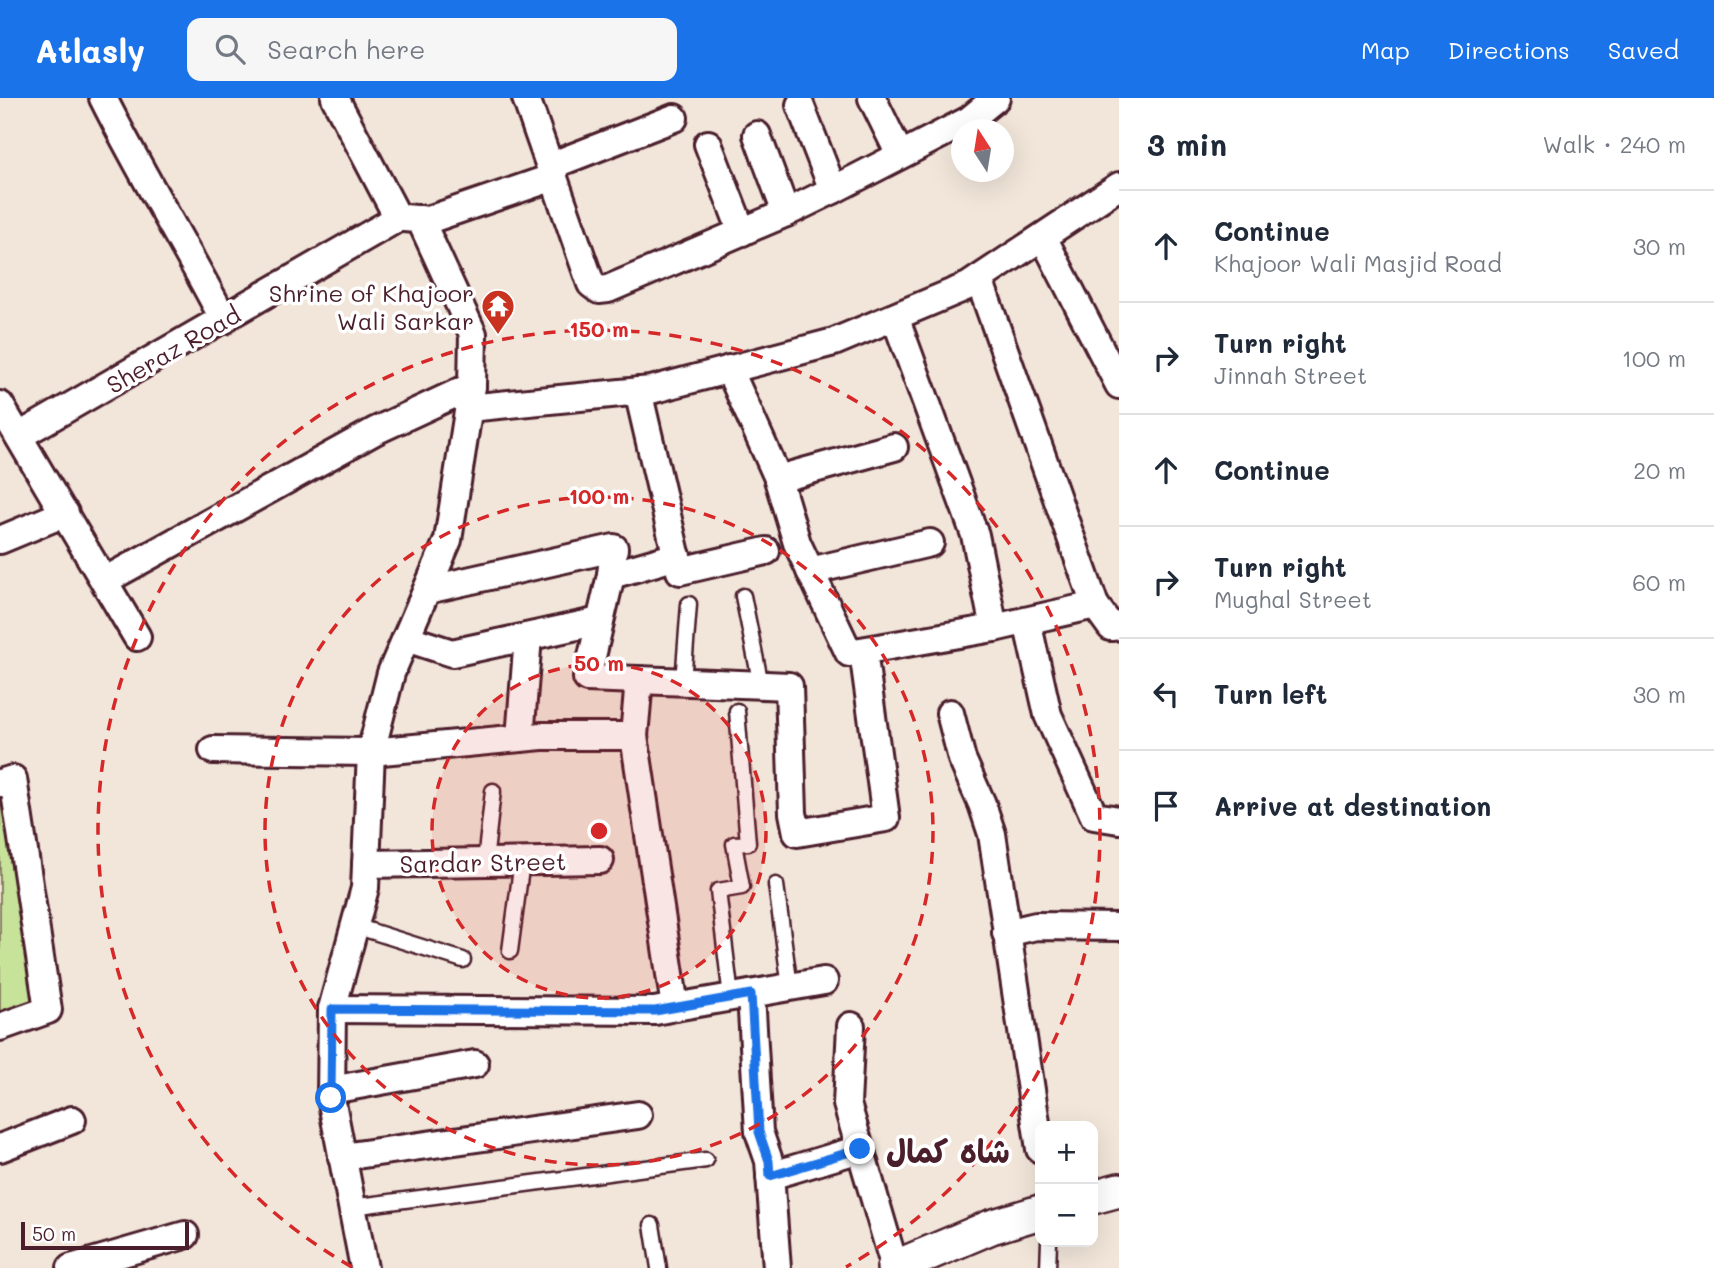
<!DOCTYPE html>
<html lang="en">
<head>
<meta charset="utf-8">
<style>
	body { margin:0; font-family:Mali,"Playpen Sans Arabic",sans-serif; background:#f6f6f7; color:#1f2937 }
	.controls { position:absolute; right:21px; bottom:21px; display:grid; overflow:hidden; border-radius:14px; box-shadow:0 7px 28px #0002 }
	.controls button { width:63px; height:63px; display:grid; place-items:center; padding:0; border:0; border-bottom:2px solid #e0e1e3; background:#fff; color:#1f2937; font:35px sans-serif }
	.compass { position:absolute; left:951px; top:21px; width:63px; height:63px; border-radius:50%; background:#fff; box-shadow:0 7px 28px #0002; rotate:348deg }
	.scale { position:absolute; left:21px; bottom:18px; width:168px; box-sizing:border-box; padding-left:7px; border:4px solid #4a1f2b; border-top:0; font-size:19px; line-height:24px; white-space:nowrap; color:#4a1f2b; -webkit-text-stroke:5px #fff; paint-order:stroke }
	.stop { position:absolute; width:21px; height:21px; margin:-16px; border:5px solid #1a73e8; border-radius:50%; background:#fff }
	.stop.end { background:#1a73e8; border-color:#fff; box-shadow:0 2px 7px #0008 }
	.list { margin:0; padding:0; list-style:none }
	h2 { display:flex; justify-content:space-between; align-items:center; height:91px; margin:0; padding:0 28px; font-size:30px }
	h2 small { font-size:23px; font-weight:400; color:#747a83 }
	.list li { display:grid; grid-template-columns:46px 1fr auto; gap:21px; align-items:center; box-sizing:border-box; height:112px; padding:0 28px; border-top:2px solid #e0e1e3 }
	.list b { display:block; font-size:26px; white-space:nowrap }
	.list p { margin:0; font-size:23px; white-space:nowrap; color:#747a83 }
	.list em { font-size:23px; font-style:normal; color:#747a83 }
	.icon { flex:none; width:38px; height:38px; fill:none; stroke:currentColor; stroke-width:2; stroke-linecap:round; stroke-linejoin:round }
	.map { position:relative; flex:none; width:1119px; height:1170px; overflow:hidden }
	header { display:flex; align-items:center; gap:42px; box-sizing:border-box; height:98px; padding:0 35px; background:#1a73e8; color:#fff }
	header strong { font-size:33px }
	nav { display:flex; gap:38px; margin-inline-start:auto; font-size:24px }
	.search { width:490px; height:63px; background:#f6f6f7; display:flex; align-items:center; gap:18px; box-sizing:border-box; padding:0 24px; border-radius:14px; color:#747a83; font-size:26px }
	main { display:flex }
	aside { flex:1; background:#fff }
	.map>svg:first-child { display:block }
	.green { fill:#c7e39a; stroke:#888162; stroke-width:2 }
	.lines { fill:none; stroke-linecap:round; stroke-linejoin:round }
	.service-casing { stroke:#4a1f2b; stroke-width:19 }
	.minor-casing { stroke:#4a1f2b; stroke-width:32 }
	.tertiary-casing { stroke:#4a1f2b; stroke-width:38 }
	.service { stroke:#fff; stroke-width:14 }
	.minor { stroke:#fff; stroke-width:26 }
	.tertiary { stroke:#fff; stroke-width:33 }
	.route { stroke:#1a73e8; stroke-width:9 }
	.ring { fill:none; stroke:#d62828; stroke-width:3.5; stroke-dasharray:12 9 }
	.labels { text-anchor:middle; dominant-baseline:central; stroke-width:7; stroke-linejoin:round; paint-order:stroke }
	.poi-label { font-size:24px; fill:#4a1f2b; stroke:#fff; text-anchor:end }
	.street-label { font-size:24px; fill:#4a1f2b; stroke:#fff }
	.district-label { font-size:32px; font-weight:bold; fill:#4a1f2b; stroke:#fff }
	.centre { fill:#d62828; stroke:#fff; stroke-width:3.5 }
	.ring-label { font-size:21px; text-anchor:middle; font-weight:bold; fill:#d62828; stroke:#fff; stroke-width:7; stroke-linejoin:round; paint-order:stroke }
</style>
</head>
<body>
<header>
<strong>Atlasly</strong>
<div class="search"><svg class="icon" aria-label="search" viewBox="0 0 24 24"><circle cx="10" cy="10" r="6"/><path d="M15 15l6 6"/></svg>Search here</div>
<nav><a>Map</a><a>Directions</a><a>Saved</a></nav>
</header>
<main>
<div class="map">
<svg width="1119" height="1170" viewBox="0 0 1119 1170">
	<rect width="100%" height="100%" fill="#f2e6da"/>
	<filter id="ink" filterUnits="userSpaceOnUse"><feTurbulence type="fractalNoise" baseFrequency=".0143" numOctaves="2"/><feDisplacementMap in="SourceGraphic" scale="14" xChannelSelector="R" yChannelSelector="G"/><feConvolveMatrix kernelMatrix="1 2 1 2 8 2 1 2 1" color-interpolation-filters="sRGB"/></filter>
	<g filter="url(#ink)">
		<polygon class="green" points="0,685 48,912 0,929"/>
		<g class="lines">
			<defs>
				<g id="service">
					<polyline points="743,498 761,587"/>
					<polyline points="683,584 689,506"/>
					<polyline points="485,764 493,693"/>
					<polyline points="776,787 790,889"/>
					<polyline points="355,828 463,862"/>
					<polyline points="510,853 522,763"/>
					<polyline points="731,899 718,793 742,789 734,746 748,745 737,613"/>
					<polyline points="352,1109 706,1062"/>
					<polyline points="652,1127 659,1170"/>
					<polyline points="1048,1170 1049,1144"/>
				</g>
				<g id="minor">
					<path d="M103 0C141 76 185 147 224 222"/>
					<polyline points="335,0 398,120"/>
					<polyline points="526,0 591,186 599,192 608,191 786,115 833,92 969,22 996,0"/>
					<polyline points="872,0 900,57"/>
					<polyline points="800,7 833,92"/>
					<polyline points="757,37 786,115"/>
					<polyline points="708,46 742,134"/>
					<polyline points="550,68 674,20"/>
					<polyline points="404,120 428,122 554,79"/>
					<polyline points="1043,139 1119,287"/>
					<polyline points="979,181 1095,507 1111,529 1119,528"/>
					<polyline points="895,219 975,437 994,530 1095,507"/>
					<polyline points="729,271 777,378 797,445 849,555 994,530"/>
					<polyline points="638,293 680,473 766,453"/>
					<polyline points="0,307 137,539"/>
					<polyline points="468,310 651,292 834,244 968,188 1119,88"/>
					<polyline points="19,338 398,120"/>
					<polyline points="778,381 894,349"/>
					<polyline points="0,442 65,415"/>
					<polyline points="677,458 611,477 587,580 789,588 793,715 797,735 886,720 863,553"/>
					<polyline points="810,473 930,445"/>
					<polyline points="104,483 375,333 472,288"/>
					<polyline points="427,492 614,450 611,477"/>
					<polyline points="1027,523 1048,617 1094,718 1119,722"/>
					<polyline points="406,540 452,555 600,523"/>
					<polyline points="639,582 634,638 675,909 824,883"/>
					<polyline points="950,615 962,661 982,706 992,736 1040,1051"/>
					<polyline points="520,640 528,539"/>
					<polyline points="213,652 371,654 542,638 634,638"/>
					<polyline points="0,685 13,681 48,912 0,929"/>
					<polyline points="366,766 600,762"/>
					<polyline points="1006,835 1036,828 1119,829"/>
					<polyline points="751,896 759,1034 769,1063 777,1170"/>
					<polyline points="332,911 655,913 675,909"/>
					<polyline points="851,928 847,1006 895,1170"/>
					<polyline points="331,992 475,966"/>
					<polyline points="0,1050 72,1022"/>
					<polyline points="342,1059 638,1017"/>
					<polyline points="770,1078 860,1051"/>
					<polyline points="71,1170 185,1137"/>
					<polyline points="364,1170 331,1000 332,911 365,790 371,654 391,575 448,442 472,288 473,236 420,121"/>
				</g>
				<g id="tertiary">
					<polyline points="1093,1099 1119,1092"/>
					<polyline points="894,1170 991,1129 1040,1114"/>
				</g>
			</defs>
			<use href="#service" class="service-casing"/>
			<use href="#minor" class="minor-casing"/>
			<use href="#tertiary" class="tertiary-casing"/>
			<use href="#service" class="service"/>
			<use href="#minor" class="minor"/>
			<use href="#tertiary" class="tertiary"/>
		</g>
	</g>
	<g class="lines" filter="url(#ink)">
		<polyline class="route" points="331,1000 332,911 655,913 751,896 759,1034 769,1063 770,1078 860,1051"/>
	</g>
	<circle cx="599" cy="733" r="167" fill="#d62828" fill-opacity=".12"/>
	<g class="ring">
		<circle cx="599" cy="733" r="167"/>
		<circle cx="599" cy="733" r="334"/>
		<path d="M352 1169A501 501 0 1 1 846 1169"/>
	</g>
	<defs>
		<symbol id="temple-pin" viewBox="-11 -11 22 30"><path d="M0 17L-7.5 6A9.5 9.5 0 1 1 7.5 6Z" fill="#c8321e" stroke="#fff"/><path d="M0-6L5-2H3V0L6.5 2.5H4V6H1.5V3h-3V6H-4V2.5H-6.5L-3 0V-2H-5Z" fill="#fff"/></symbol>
	</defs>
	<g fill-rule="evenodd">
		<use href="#temple-pin" x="479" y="189" width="38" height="52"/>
	</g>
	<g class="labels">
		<g class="poi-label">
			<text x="474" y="194">Shrine of Khajoor<tspan x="474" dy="28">Wali Sarkar</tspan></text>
		</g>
		<g class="street-label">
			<text transform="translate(173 251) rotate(-30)">Sheraz Road</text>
			<text transform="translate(483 764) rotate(-1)">Sardar Street</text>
		</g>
		<g class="district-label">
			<text x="948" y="1052">شاہ کمال</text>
		</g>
	</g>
	<circle cx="599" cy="733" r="10" class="centre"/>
	<g class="ring-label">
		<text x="599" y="239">150 m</text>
		<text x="599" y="406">100 m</text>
		<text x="599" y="573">50 m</text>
	</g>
</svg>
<div class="controls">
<button>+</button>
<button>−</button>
</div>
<svg class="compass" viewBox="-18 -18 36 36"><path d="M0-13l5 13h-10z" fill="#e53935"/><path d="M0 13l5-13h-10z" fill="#747a83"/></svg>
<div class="scale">50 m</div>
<div class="stop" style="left:331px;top:1000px"></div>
<div class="stop end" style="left:860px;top:1051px"></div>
</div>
<aside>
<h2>3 min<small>Walk · 240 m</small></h2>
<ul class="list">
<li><svg class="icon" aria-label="ahead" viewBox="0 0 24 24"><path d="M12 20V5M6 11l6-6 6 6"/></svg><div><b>Continue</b><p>Khajoor Wali Masjid Road</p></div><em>30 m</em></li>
<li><svg class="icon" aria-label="right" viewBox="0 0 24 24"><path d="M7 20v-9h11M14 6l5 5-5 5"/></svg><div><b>Turn right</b><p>Jinnah Street</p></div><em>100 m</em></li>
<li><svg class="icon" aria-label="ahead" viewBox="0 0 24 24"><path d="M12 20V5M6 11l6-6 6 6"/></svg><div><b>Continue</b></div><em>20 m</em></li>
<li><svg class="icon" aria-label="right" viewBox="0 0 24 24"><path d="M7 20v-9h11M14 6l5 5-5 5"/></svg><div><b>Turn right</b><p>Mughal Street</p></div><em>60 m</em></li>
<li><svg class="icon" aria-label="left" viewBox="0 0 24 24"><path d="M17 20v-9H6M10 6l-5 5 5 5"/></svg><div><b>Turn left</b></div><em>30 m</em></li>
<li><svg class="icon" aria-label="arrive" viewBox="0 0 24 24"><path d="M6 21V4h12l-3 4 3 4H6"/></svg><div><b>Arrive at destination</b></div></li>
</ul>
</aside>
</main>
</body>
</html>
